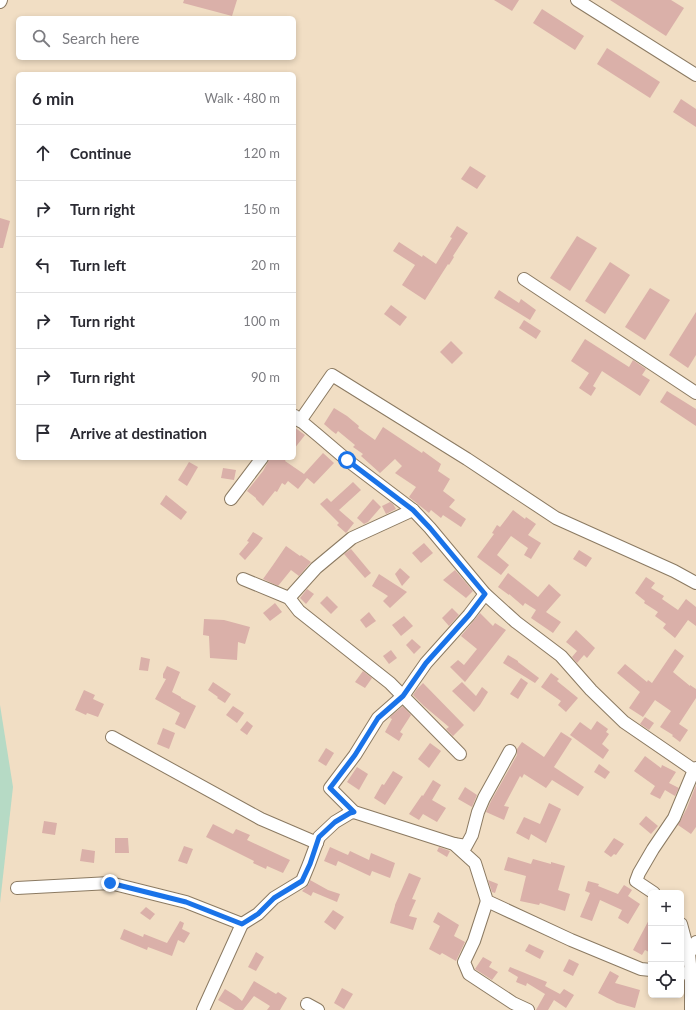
<!DOCTYPE html>
<html lang="en">
<head>
<meta charset="utf-8">
<style>
	body { margin:0; font-family:Lato,sans-serif; background:#f2f2f3; color:#2b2b33 }
	.controls { position:absolute; right:12px; bottom:12px; display:grid; overflow:hidden; border-radius:6px; box-shadow:0 2px 6px #0003 }
	.controls button { width:36px; height:36px; display:grid; place-items:center; padding:0; border:0; border-bottom:1px solid #e1e1e2; background:#fff; color:#2b2b33; font:20px sans-serif }
	.stop { position:absolute; width:12px; height:12px; margin:-9px; border:3px solid #1a73e8; border-radius:50%; background:#fff }
	.stop.end { background:#1a73e8; border-color:#fff; box-shadow:0 1px 4px #0008 }
	.list { margin:0; padding:0; list-style:none }
	h2 { display:flex; justify-content:space-between; align-items:center; height:52px; margin:0; padding:0 16px; font-size:17px }
	h2 small { font-size:13px; font-weight:400; color:#7c7c81 }
	.list li { display:grid; grid-template-columns:26px 1fr auto; gap:12px; align-items:center; box-sizing:border-box; height:56px; padding:0 16px; border-top:1px solid #e1e1e2 }
	.list b { display:block; font-size:15px; white-space:nowrap }
	.list em { font-size:13px; font-style:normal; color:#7c7c81 }
	.icon { flex:none; width:22px; height:22px; fill:none; stroke:currentColor; stroke-width:2; stroke-linecap:round; stroke-linejoin:round }
	.map { position:relative; flex:none; width:696px; height:1010px; overflow:hidden }
	.search { position:absolute; background:#fff; box-shadow:0 2px 6px #0003; left:16px; top:16px; width:280px; height:44px; display:flex; align-items:center; gap:10px; box-sizing:border-box; padding:0 14px; border-radius:6px; color:#7c7c81; font-size:15px }
	.panel { position:absolute; background:#fff; box-shadow:0 2px 6px #0003; left:16px; top:72px; width:280px; height:388px; border-radius:6px }
	.map>svg:first-child { display:block }
	.green { fill:#b6dac5 }
	.building { fill:#dab0a9 }
	.lines { fill:none; stroke-linecap:round; stroke-linejoin:round }
	.minor-casing { stroke:#8b7a62; stroke-width:14 }
	.minor { stroke:#fff; stroke-width:12 }
	.route { stroke:#1a73e8; stroke-width:5 }
</style>
</head>
<body>
<div class="map">
<svg width="696" height="1010" viewBox="0 0 696 1010">
	<rect width="100%" height="100%" fill="#f1dec4"/>
	<polygon class="green" points="0,705 13,787 0,903"/>
	<g class="building">
		<polygon points="184,0 237,0 232,16 183,3"/>
		<polygon points="494,0 519,0 512,11"/>
		<polygon points="610,0 671,0 684,8 666,36"/>
		<polygon points="542,9 584,36 575,50 533,23"/>
		<polygon points="607,48 660,82 650,98 597,64"/>
		<polygon points="681,99 696,109 696,127 673,112"/>
		<polygon points="470,166 486,176 477,189 461,179"/>
		<polygon points="0,218 10,221 3,248 0,248"/>
		<polygon points="457,226 468,233 453,256 454,257 449,265 448,264 425,300 402,285 415,265 393,251 399,242 422,257 423,255 436,264 452,238 450,237"/>
		<polygon points="577,236 597,248 570,291 550,278"/>
		<polygon points="610,262 630,275 605,314 585,301"/>
		<polygon points="650,288 670,300 645,340 625,327"/>
		<polygon points="499,290 519,303 521,299 536,310 530,320 494,298"/>
		<polygon points="391,305 407,317 400,326 384,314"/>
		<polygon points="696,312 696,355 688,368 669,355"/>
		<polygon points="524,320 541,331 536,339 519,328"/>
		<polygon points="585,339 629,367 633,360 646,369 642,375 650,380 640,396 602,371 593,386 596,388 591,396 579,388 589,373 571,361"/>
		<polygon points="451,341 463,353 452,364 440,352"/>
		<polygon points="667,391 696,409 696,426 660,402"/>
		<polygon points="334,408 347,416 359,426 358,428 375,440 383,427 422,453 423,451 441,464 438,471 450,479 443,491 455,500 449,507 466,519 461,527 443,515 441,518 431,510 429,513 409,497 416,487 395,473 402,466 395,459 380,473 361,456 363,454 353,447 355,445 338,431 336,434 332,431 324,424"/>
		<polygon points="294,427 305,435 294,449"/>
		<polygon points="323,453 334,463 314,484 307,478 298,489 288,481 285,485 282,483 277,492 275,491 263,506 256,499 256,498 247,491 263,471 268,462 269,458 287,458 285,461 304,474"/>
		<polygon points="189,462 198,467 187,486 178,480"/>
		<polygon points="223,468 236,470 234,480 221,478"/>
		<polygon points="353,482 361,490 339,510 354,523 346,533 337,525 339,523 320,504 327,498 331,502"/>
		<polygon points="166,495 187,512 181,520 160,504"/>
		<polygon points="373,499 381,507 368,522 364,524 357,518"/>
		<polygon points="390,502 393,504 396,509 386,514 382,506"/>
		<polygon points="513,510 525,519 526,517 536,524 528,535 541,543 531,559 524,555 528,548 511,536 497,555 509,565 501,575 477,557 494,534 492,533 497,525 500,527"/>
		<polygon points="253,532 263,538 258,545 245,560 239,554 249,542 247,541"/>
		<polygon points="424,543 433,553 421,563 412,553"/>
		<polygon points="286,546 300,556 301,555 311,562 299,576 291,570 278,586 263,579 273,565"/>
		<polygon points="351,549 371,573 365,578 344,554"/>
		<polygon points="579,550 592,558 586,567 573,559"/>
		<polygon points="400,568 410,577 402,586 395,574"/>
		<polygon points="455,570 473,591 466,598 443,580"/>
		<polygon points="508,573 538,597 549,584 561,595 546,612 561,622 553,633 531,618 536,610 525,603 523,606 509,594 509,595 498,587"/>
		<polygon points="379,574 407,592 390,608 383,601 388,596 372,586"/>
		<polygon points="646,577 655,583 651,588 664,596 662,599 678,610 686,599 696,607 696,626 688,620 675,638 663,628 666,624 655,616 658,612 644,603 645,601 635,593"/>
		<polygon points="307,589 314,594 306,604 300,598"/>
		<polygon points="327,596 338,607 331,614 320,603"/>
		<polygon points="275,603 282,612 270,621 263,613"/>
		<polygon points="452,608 459,615 449,626 442,618"/>
		<polygon points="369,612 376,621 366,628 360,620"/>
		<polygon points="480,613 493,626 495,623 506,630 465,682 450,667 458,660 464,665 477,649 461,636"/>
		<polygon points="404,616 413,626 401,636 392,625"/>
		<polygon points="204,619 224,620 250,627 245,644 238,642 237,660 210,658 209,636 203,635"/>
		<polygon points="576,630 595,648 587,658 584,655 577,663 572,657 577,651 566,642"/>
		<polygon points="412,639 421,647 414,654 406,645"/>
		<polygon points="675,649 684,656 673,672 690,686 690,685 696,689 696,698 679,724 688,730 680,742 672,736 673,735 660,727 671,711 655,700 643,717 629,708 640,692 617,673 625,664 647,682 648,680 652,683"/>
		<polygon points="391,650 397,658 389,664 383,656"/>
		<polygon points="508,655 518,661 518,662 539,678 535,683 503,663"/>
		<polygon points="141,657 150,659 148,671 139,670"/>
		<polygon points="167,666 180,672 172,692 181,697 181,698 196,706 185,729 175,724 180,713 155,699 166,679 163,678 163,674"/>
		<polygon points="363,671 372,678 365,688 355,682"/>
		<polygon points="551,673 559,679 557,681 578,698 566,712 558,705 561,701 541,687"/>
		<polygon points="521,678 528,683 518,699 510,694"/>
		<polygon points="213,682 231,694 225,703 217,698 218,697 208,690"/>
		<polygon points="462,682 476,696 482,687 488,692 480,705 474,712 452,691"/>
		<polygon points="423,683 464,725 453,736 446,729 449,727 424,706 413,695 417,689"/>
		<polygon points="84,690 95,695 93,699 104,704 98,717 87,713 86,715 75,710"/>
		<polygon points="233,706 244,713 237,723 226,715"/>
		<polygon points="403,706 411,715 400,732 403,734 399,741 385,732 392,719 390,718 391,716"/>
		<polygon points="645,717 654,723 649,730 640,724"/>
		<polygon points="247,721 253,726 247,735 240,730"/>
		<polygon points="597,721 608,729 606,732 609,734 602,744 609,750 603,759 570,735 580,722 591,730"/>
		<polygon points="163,728 175,733 169,749 157,744"/>
		<polygon points="561,732 572,739 554,767 584,787 578,796 552,780 546,788 524,774 522,778 520,776 504,806 509,807 504,820 486,812 491,801 517,755 517,749 522,742 544,757"/>
		<polygon points="430,743 441,751 429,768 418,759"/>
		<polygon points="326,748 334,753 326,766 318,761"/>
		<polygon points="645,756 661,768 662,765 676,772 669,783 679,788 675,796 665,790 660,799 650,794 655,786 634,771"/>
		<polygon points="599,764 610,772 605,779 594,772"/>
		<polygon points="357,767 368,774 359,790 347,782"/>
		<polygon points="393,771 403,777 385,805 374,798 382,784 384,785"/>
		<polygon points="433,780 441,785 432,800 446,808 437,822 423,814 419,820 409,814 422,795 423,796"/>
		<polygon points="696,785 696,827 691,834 678,825 687,808"/>
		<polygon points="465,787 477,795 472,807 458,799"/>
		<polygon points="549,803 561,809 546,843 531,834 529,840 516,833 524,817 540,824"/>
		<polygon points="646,816 658,826 651,834 639,824"/>
		<polygon points="44,821 57,823 55,835 42,833"/>
		<polygon points="213,824 233,834 236,829 250,835 247,840 290,860 283,873 267,866 266,869 253,863 254,861 206,837"/>
		<polygon points="115,838 128,838 129,853 115,853"/>
		<polygon points="614,838 624,844 616,855 614,854 611,857 604,852"/>
		<polygon points="184,846 193,849 187,864 178,861"/>
		<polygon points="330,847 348,855 350,851 369,860 371,853 395,863 390,878 372,871 370,876 338,861 336,866 324,861"/>
		<polygon points="439,847 450,851 447,857 437,851"/>
		<polygon points="82,849 95,851 94,863 80,861"/>
		<polygon points="508,857 531,864 533,859 551,864 551,862 565,866 558,890 570,894 565,911 540,903 539,905 520,901 526,876 504,870"/>
		<polygon points="409,873 421,878 412,899 416,900 409,916 417,918 413,930 390,923 395,906 395,905"/>
		<polygon points="310,880 328,890 340,894 337,902 313,892 311,896 302,891 309,884"/>
		<polygon points="488,880 498,884 495,893 492,892"/>
		<polygon points="588,881 599,884 598,886 618,894 624,885 632,890 628,896 640,904 628,924 618,918 622,910 600,900 592,921 580,917 590,893 585,891"/>
		<polygon points="146,907 155,914 150,920 140,913"/>
		<polygon points="333,910 344,917 335,930 324,922"/>
		<polygon points="438,912 459,925 454,936 465,942 456,961 442,953 440,955 429,949 440,926 433,922"/>
		<polygon points="651,916 651,953 645,950 642,955 633,950"/>
		<polygon points="180,921 184,923 182,929 190,933 184,943 178,940 172,956 148,947 147,950 120,939 124,929 143,937 144,934 167,943"/>
		<polygon points="529,944 544,951 540,959 525,951"/>
		<polygon points="256,952 264,957 256,971 248,967"/>
		<polygon points="483,957 492,962 489,967 498,972 492,980 475,969"/>
		<polygon points="569,959 579,964 573,976 563,971"/>
		<polygon points="510,967 547,982 545,986 560,994 564,989 574,995 566,1008 554,1000 548,1010 536,1010 545,994 527,983 526,986 516,982 518,977 508,971"/>
		<polygon points="610,971 619,976 615,983 640,990 635,1008 617,1003 598,993"/>
		<polygon points="254,981 276,994 278,992 287,998 280,1010 267,1010 270,1006 254,996 243,1010 235,1010 218,1000 225,989 236,996 242,1001"/>
		<polygon points="342,988 353,994 344,1009 334,1003"/>
	</g>
	<g class="lines">
		<defs>
			<g id="minor">
				<polyline points="577,0 696,75"/>
				<polyline points="0,2 1,0"/>
				<polyline points="524,279 696,393"/>
				<polyline points="294,417 295,416 320,437 347,460 413,510 430,528 485,594 516,622 561,656 591,690 624,722 694,770 696,768"/>
				<polyline points="300,421 332,375 467,459 556,518 674,571 696,583"/>
				<polyline points="231,499 262,458"/>
				<polyline points="243,579 289,598 299,611 390,683 460,754"/>
				<polyline points="485,594 469,615 426,663 403,696 378,718 355,755 330,788 354,812 454,844 475,863 487,901 571,940 641,969 651,970"/>
				<polyline points="289,598 316,568 352,538 413,510"/>
				<polyline points="112,737 261,819 317,843"/>
				<polyline points="454,844 466,846 472,835 478,812 484,798 510,751"/>
				<polyline points="17,888 110,883 186,902 242,924 203,1010"/>
				<polyline points="654,893 636,881 639,873 653,849 674,818 694,770"/>
				<polyline points="487,901 474,941 464,962 469,974 513,1003 528,1010"/>
				<polyline points="242,924 258,914 274,898 302,881 309,864 319,837 335,822 350,813 354,812"/>
				<polyline points="681,924 689,954"/>
				<polyline points="696,942 689,954 691,974 696,977"/>
				<polyline points="681,973 691,974 691,1010"/>
				<polyline points="307,1004 318,1010"/>
			</g>
		</defs>
		<use href="#minor" class="minor-casing"/>
		<use href="#minor" class="minor"/>
	</g>
	<g class="lines">
		<polyline class="route" points="110,883 186,902 242,924 258,914 274,898 302,881 310,864 319,837 335,822 350,813 354,812 330,788 355,755 378,718 403,696 426,663 469,615 485,594 430,528 413,510 347,460"/>
	</g>
</svg>
<div class="controls">
<button>+</button>
<button>−</button>
<button><svg class="icon" aria-label="locate" viewBox="0 0 24 24"><circle cx="12" cy="12" r="6"/><path d="M12 2v4M12 18v4M2 12h4M18 12h4"/></svg></button>
</div>
<div class="stop" style="left:347px;top:460px"></div>
<div class="stop end" style="left:110px;top:883px"></div>
<div class="search"><svg class="icon" aria-label="search" viewBox="0 0 24 24"><circle cx="10" cy="10" r="6"/><path d="M15 15l6 6"/></svg>Search here</div>
<section class="panel">
<h2>6 min<small>Walk · 480 m</small></h2>
<ul class="list">
<li><svg class="icon" aria-label="ahead" viewBox="0 0 24 24"><path d="M12 20V5M6 11l6-6 6 6"/></svg><div><b>Continue</b></div><em>120 m</em></li>
<li><svg class="icon" aria-label="right" viewBox="0 0 24 24"><path d="M7 20v-9h11M14 6l5 5-5 5"/></svg><div><b>Turn right</b></div><em>150 m</em></li>
<li><svg class="icon" aria-label="left" viewBox="0 0 24 24"><path d="M17 20v-9H6M10 6l-5 5 5 5"/></svg><div><b>Turn left</b></div><em>20 m</em></li>
<li><svg class="icon" aria-label="right" viewBox="0 0 24 24"><path d="M7 20v-9h11M14 6l5 5-5 5"/></svg><div><b>Turn right</b></div><em>100 m</em></li>
<li><svg class="icon" aria-label="right" viewBox="0 0 24 24"><path d="M7 20v-9h11M14 6l5 5-5 5"/></svg><div><b>Turn right</b></div><em>90 m</em></li>
<li><svg class="icon" aria-label="arrive" viewBox="0 0 24 24"><path d="M6 21V4h12l-3 4 3 4H6"/></svg><div><b>Arrive at destination</b></div></li>
</ul>
</section>
</div>
</body>
</html>
